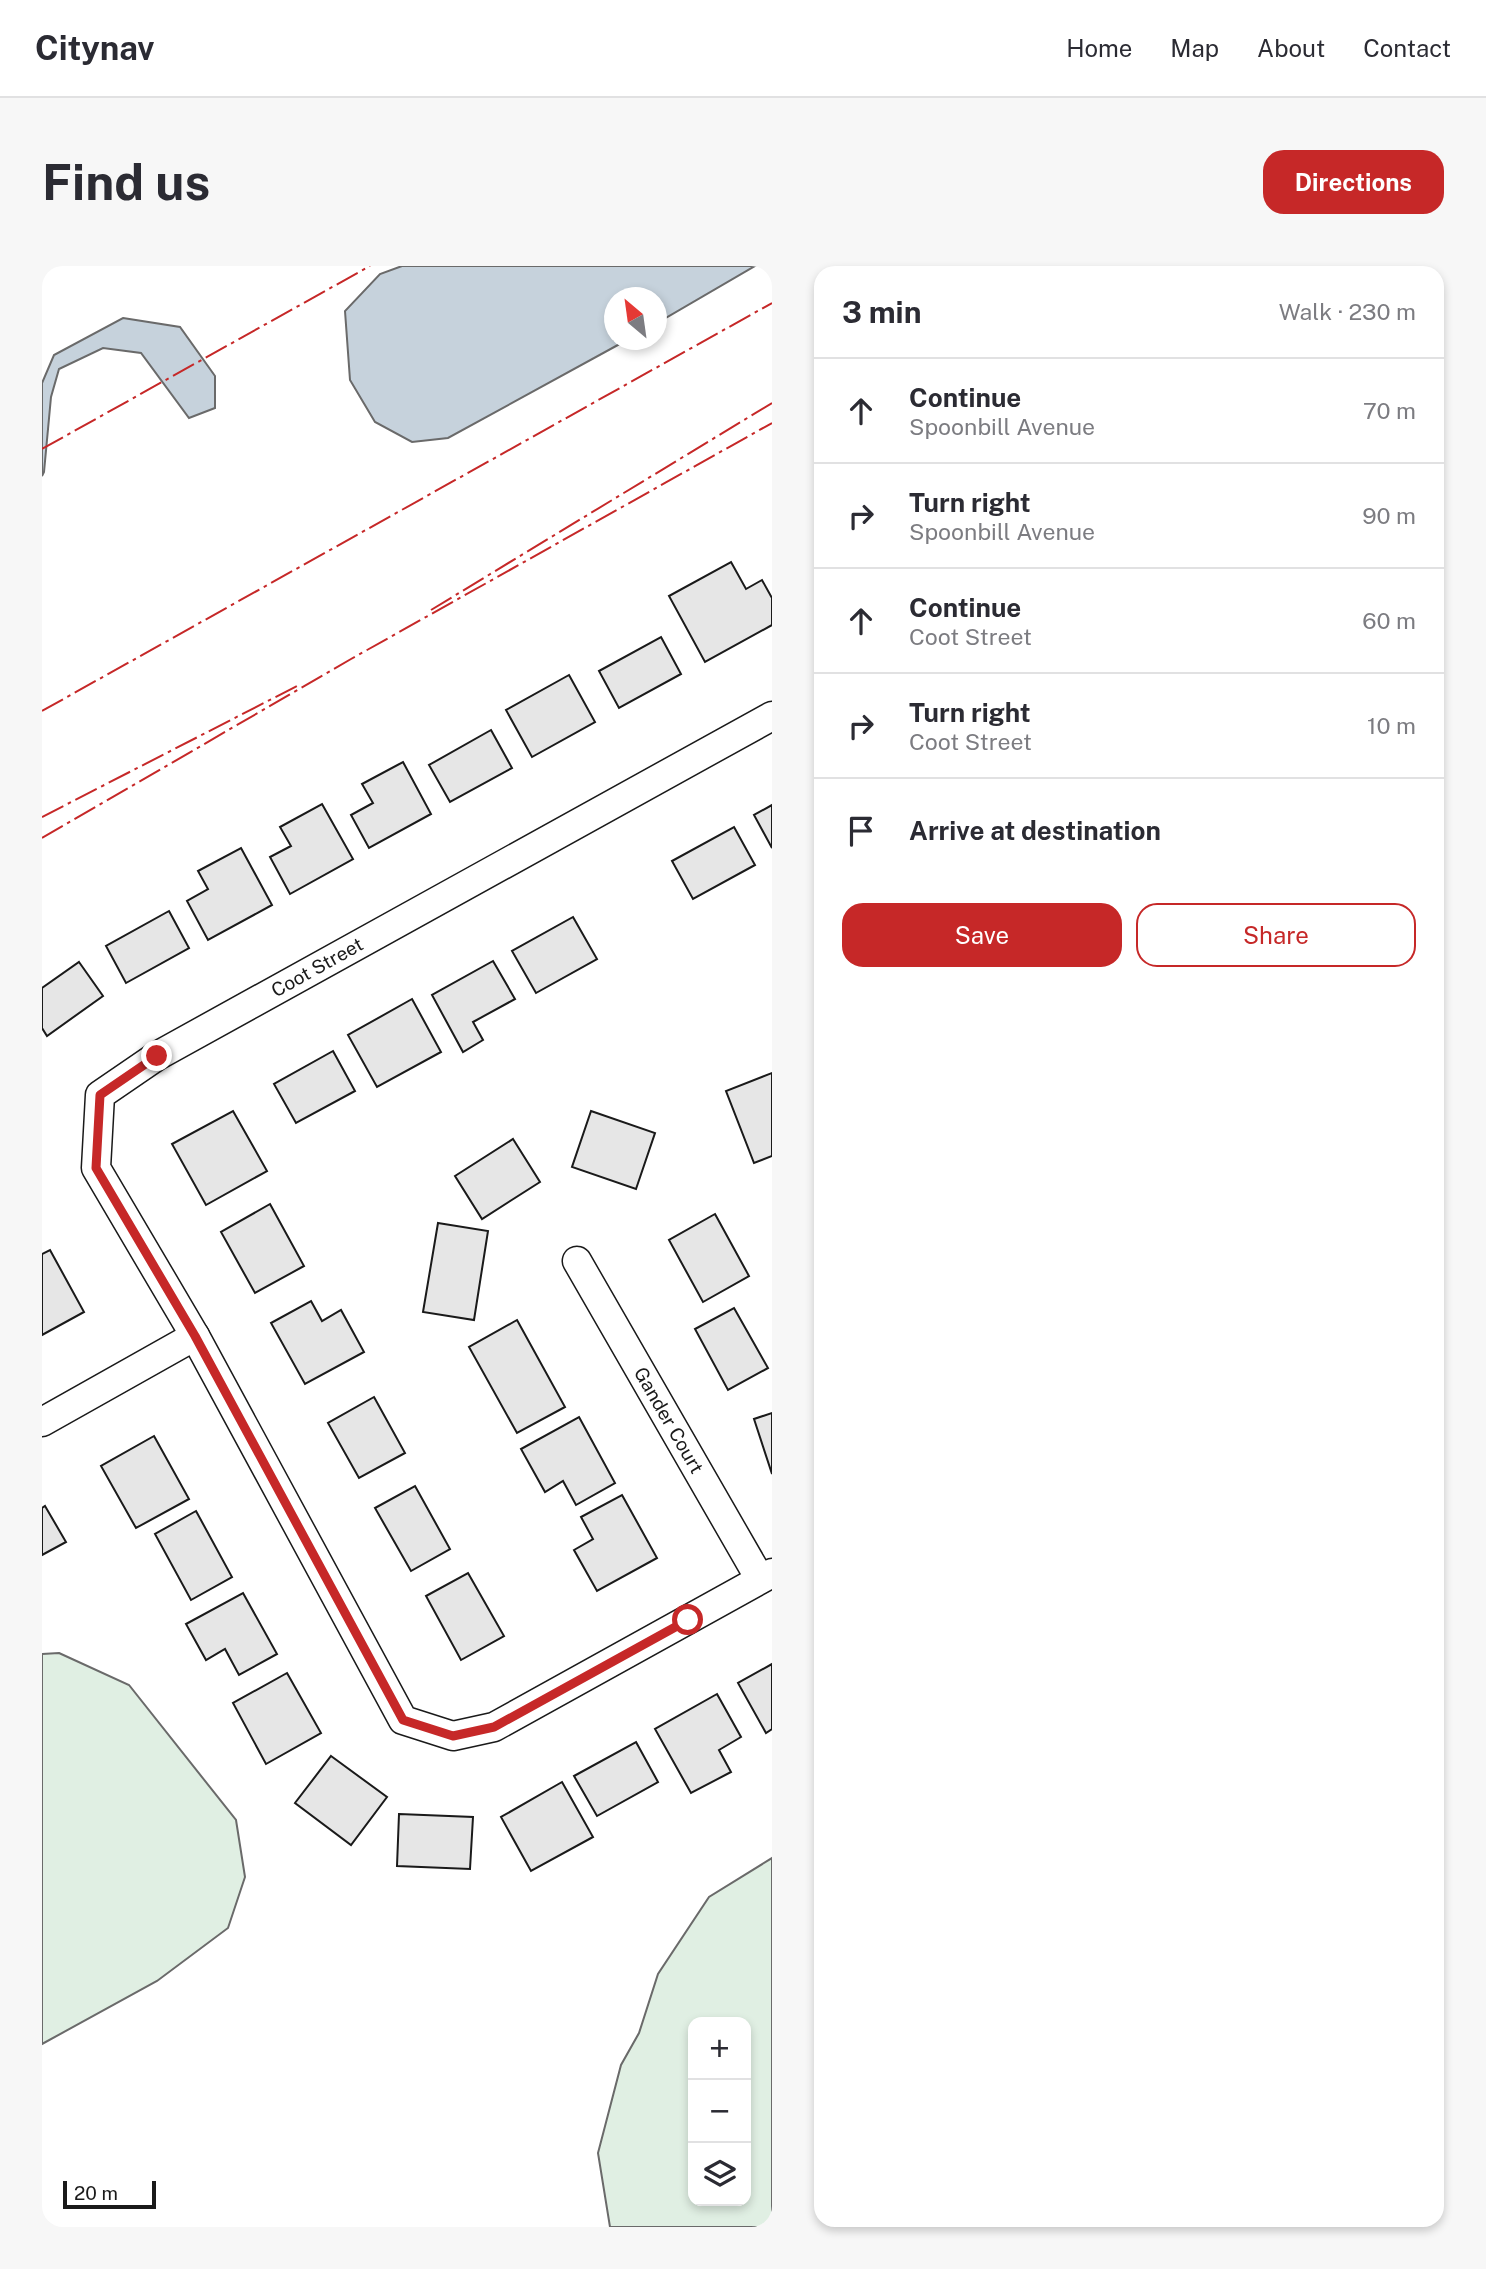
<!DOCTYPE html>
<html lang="en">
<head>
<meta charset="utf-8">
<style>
	body { margin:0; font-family:"Public Sans",sans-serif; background:#f7f7f7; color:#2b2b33 }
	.controls { position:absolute; right:21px; bottom:21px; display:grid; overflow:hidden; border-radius:14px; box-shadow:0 4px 10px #0003 }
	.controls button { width:63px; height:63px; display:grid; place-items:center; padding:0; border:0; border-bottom:2px solid #e1e1e2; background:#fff; color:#2b2b33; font:35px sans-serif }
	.compass { position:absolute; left:562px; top:21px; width:63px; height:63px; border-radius:50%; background:#fff; box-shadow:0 4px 10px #0003; rotate:331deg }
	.scale { position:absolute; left:21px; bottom:18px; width:93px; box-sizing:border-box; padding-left:7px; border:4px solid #1a1a1a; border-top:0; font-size:19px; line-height:24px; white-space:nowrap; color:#1a1a1a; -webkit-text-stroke:5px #fff; paint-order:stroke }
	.stop { position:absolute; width:21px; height:21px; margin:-16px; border:5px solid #c62828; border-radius:50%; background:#fff }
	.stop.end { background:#c62828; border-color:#fff; box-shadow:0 2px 7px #0008 }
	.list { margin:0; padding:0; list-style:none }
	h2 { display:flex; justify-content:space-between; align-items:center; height:91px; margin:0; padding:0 28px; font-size:30px }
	h2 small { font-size:23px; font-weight:400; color:#7c7c81 }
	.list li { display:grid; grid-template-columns:46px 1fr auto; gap:21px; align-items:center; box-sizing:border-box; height:105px; padding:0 28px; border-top:2px solid #e1e1e2 }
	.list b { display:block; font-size:26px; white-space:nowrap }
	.list p { margin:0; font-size:23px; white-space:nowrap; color:#7c7c81 }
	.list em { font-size:23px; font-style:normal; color:#7c7c81 }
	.actions { display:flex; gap:14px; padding:21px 28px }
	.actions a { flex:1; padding:16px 0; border:2px solid #c62828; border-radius:21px; text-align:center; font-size:24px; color:#c62828 }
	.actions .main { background:#c62828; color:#fff }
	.icon { flex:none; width:38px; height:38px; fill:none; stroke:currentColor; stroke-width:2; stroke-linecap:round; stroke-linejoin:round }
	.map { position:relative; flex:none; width:730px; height:1961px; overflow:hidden; border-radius:21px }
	header { display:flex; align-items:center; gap:42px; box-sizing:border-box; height:98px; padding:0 35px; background:#fff; border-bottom:2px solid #e1e1e2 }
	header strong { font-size:33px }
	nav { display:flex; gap:38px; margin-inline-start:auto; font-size:24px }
	.intro { display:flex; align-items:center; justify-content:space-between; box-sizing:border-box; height:168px; padding:0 42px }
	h1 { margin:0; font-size:49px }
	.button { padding:18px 32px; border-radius:21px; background:#c62828; color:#fff; font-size:24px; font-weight:700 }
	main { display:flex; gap:42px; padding:0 42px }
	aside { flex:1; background:#fff; border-radius:21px; box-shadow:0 4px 10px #0003 }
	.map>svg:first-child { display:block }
	.green { fill:#e0efe3; stroke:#6a6a6a; stroke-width:2; fill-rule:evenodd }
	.water { fill:#c6d2dc; stroke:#6a6a6a; stroke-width:2 }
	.building { fill:#e6e6e6; stroke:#1a1a1a; stroke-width:2 }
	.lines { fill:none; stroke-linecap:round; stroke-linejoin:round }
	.street-casing { stroke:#1a1a1a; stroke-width:31 }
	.street { stroke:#fff; stroke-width:28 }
	.power { stroke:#c62828; stroke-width:2; stroke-dasharray:24 5 3.5 5; stroke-linecap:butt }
	.route { stroke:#c62828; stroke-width:9 }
	.labels { text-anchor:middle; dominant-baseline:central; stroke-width:5; stroke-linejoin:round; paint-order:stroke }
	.street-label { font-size:19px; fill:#1a1a1a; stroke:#fff }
</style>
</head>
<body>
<header>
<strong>Citynav</strong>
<nav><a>Home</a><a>Map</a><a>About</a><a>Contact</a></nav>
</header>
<div class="intro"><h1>Find us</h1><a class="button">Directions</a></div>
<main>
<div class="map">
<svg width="730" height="1961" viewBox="0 0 730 1961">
	<rect width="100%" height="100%" fill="#fff"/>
	<g class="green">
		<polygon points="17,1387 87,1419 194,1554 203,1611 186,1662 115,1715 0,1778 0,1388"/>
		<path d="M730 1592V1961H568L556 1887 579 1799 597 1767 616 1708 667 1631ZM651 1756H704V1935H651Z"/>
	</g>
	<g class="water">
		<polygon points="360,0 713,0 615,57 614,32 572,32 572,74 585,74 406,172 370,176 333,156 308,114 303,45 338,8"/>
		<polygon points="81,52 138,61 173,110 173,142 147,152 99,87 61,82 17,103 9,131 2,206 0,210 0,117 12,89"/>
	</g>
	<g class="building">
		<polygon points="689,296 704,323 720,314 730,332 730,359 663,396 627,330"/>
		<polygon points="619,371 639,408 577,442 557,405"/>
		<polygon points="527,409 553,456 490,491 464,444"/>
		<polygon points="449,464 470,502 408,536 387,499"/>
		<polygon points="361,496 389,548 327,582 309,549 331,537 320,518"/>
		<polygon points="280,538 311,593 248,628 228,591 249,580 238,561"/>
		<polygon points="730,539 730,582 712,549"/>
		<polygon points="692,561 713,599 651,633 630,595"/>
		<polygon points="199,582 230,639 166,674 145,635 166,623 156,605"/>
		<polygon points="127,645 147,682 84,717 64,680"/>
		<polygon points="531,651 555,693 494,727 470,685"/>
		<polygon points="451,695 473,733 431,756 441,774 421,786 390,729"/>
		<polygon points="37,696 61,730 5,770 0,762 0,722"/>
		<polygon points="370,733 399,786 335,821 306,769"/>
		<polygon points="291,785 313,825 254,857 232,818"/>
		<polygon points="730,807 730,890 712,897 684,825"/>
		<polygon points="191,845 225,905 164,939 130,878"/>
		<polygon points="549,845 613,867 594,923 530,901"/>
		<polygon points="471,873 498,916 440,953 413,910"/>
		<polygon points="228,938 262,1000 213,1027 179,966"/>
		<polygon points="673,948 707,1010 661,1036 627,974"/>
		<polygon points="396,957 446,965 432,1054 381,1046"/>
		<polygon points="8,984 42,1046 0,1069 0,988"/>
		<polygon points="269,1035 280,1055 299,1044 322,1086 263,1118 229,1057"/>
		<polygon points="692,1042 726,1102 686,1124 653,1063"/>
		<polygon points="475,1054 523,1141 475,1167 427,1081"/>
		<polygon points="332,1131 363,1187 317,1212 286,1157"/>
		<polygon points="730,1147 730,1208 712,1153"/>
		<polygon points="537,1151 573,1217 534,1239 521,1215 503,1226 479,1183"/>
		<polygon points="112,1170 147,1233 94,1262 59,1200"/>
		<polygon points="373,1220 408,1283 369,1305 333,1242"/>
		<polygon points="580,1229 615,1292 555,1325 532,1284 551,1273 539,1251"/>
		<polygon points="3,1240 24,1276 0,1289 0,1242"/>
		<polygon points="154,1245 190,1311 149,1334 113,1268"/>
		<polygon points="426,1307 462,1370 419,1394 384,1330"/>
		<polygon points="201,1327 235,1388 197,1409 183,1383 164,1394 144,1358"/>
		<polygon points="730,1398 730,1463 724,1467 696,1417"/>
		<polygon points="245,1407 279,1467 224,1498 191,1437"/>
		<polygon points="675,1428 699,1471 677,1484 689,1506 649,1527 613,1463"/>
		<polygon points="594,1476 616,1516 555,1550 532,1510"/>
		<polygon points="289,1490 345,1531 309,1579 253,1537"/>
		<polygon points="520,1516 551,1571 489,1605 459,1551"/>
		<polygon points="357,1548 431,1551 428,1603 355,1600"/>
	</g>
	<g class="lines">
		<defs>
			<g id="street">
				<polyline points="730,450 115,790 58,829 54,902 153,1070 361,1454 411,1470 452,1461 730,1307"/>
				<polyline points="535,995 718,1313"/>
				<polyline points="0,1156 153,1070"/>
			</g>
		</defs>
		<use href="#street" class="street-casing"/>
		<use href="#street" class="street"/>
		<g class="power">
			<polyline points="0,183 328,0"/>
			<polyline points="389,344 730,137"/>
			<polyline points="0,445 730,37"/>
			<polyline points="0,551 255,420"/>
			<polyline points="0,572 309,393 730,157"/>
		</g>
	</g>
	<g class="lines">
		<polyline class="route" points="115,790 58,829 54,902 153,1070 361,1454 411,1470 452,1461 646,1354"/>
	</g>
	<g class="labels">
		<g class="street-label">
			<text transform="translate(275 701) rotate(-29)">Coot Street</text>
			<text transform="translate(627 1154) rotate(60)">Gander Court</text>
		</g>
	</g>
</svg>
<div class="controls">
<button>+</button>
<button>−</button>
<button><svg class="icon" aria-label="layers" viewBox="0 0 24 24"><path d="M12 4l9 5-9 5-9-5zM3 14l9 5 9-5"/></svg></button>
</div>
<svg class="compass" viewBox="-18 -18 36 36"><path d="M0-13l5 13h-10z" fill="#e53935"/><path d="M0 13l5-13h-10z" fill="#7c7c81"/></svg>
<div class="scale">20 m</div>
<div class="stop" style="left:646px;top:1354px"></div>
<div class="stop end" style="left:115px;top:790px"></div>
</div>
<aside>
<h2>3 min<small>Walk · 230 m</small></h2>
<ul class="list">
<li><svg class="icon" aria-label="ahead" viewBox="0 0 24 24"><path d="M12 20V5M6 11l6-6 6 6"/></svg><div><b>Continue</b><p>Spoonbill Avenue</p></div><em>70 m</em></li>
<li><svg class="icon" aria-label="right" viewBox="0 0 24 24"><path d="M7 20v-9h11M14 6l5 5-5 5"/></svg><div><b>Turn right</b><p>Spoonbill Avenue</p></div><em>90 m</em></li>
<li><svg class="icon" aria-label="ahead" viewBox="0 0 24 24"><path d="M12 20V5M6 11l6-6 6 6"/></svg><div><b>Continue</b><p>Coot Street</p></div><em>60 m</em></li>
<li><svg class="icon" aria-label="right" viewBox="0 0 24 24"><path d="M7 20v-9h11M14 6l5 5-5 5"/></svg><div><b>Turn right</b><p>Coot Street</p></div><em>10 m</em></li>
<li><svg class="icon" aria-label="arrive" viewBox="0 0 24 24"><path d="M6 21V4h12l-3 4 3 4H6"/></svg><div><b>Arrive at destination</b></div></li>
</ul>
<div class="actions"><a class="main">Save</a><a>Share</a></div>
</aside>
</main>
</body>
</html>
